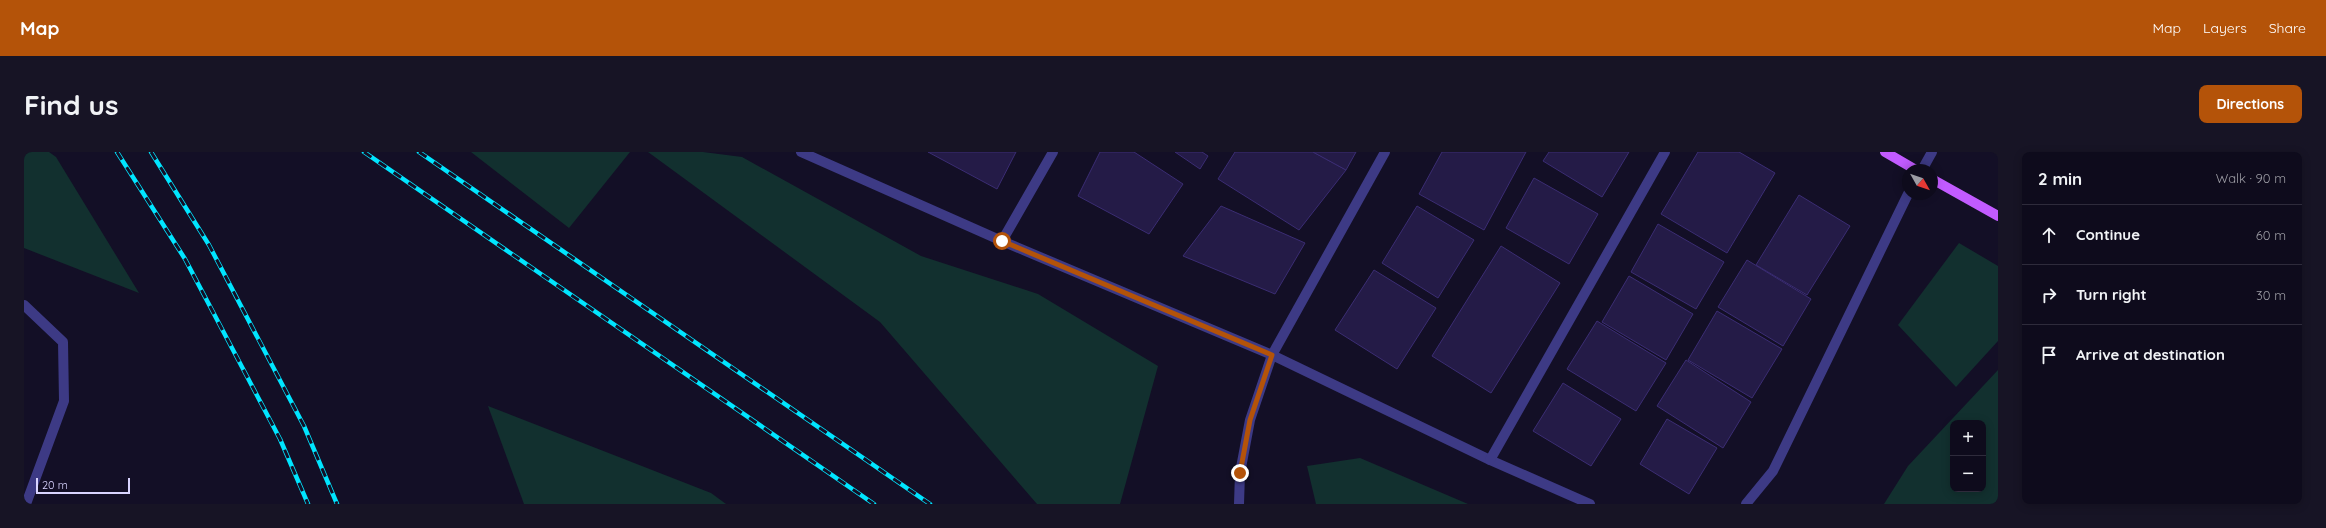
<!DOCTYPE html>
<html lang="en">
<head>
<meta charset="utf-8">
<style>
	body { margin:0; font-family:Quicksand,sans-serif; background:#171425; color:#f1f3f6 }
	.controls { position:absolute; right:12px; bottom:12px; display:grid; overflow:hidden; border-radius:8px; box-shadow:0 2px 10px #0003 }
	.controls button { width:36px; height:36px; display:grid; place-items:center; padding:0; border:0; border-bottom:1px solid #2e2b3b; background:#0e0b1c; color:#f1f3f6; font:20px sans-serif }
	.compass { position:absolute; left:1878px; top:12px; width:36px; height:36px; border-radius:50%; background:#0e0b1c; box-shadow:0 2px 10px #0003; rotate:130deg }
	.scale { position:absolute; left:12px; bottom:10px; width:94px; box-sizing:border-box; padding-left:4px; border:2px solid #d9d4ff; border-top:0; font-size:11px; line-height:14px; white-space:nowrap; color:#d9d4ff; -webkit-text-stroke:3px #130f26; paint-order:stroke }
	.stop { position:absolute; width:12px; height:12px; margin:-9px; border:3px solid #b45309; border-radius:50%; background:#fff }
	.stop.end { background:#b45309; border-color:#fff; box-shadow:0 1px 4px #0008 }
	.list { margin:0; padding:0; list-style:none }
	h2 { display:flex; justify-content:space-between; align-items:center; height:52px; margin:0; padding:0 16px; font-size:17px }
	h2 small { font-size:13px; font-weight:400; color:#9b9ba3 }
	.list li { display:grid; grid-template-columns:26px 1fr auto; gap:12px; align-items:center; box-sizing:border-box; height:60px; padding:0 16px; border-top:1px solid #2e2b3b }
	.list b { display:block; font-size:15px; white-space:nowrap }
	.list em { font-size:13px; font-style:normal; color:#9b9ba3 }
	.icon { flex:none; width:22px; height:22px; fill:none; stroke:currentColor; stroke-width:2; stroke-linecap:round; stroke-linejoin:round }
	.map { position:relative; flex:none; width:1974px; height:352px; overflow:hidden; border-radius:8px }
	header { display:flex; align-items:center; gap:24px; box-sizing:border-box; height:56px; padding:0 20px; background:#b45309; color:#fff }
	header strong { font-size:19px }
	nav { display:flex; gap:22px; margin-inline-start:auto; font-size:14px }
	.intro { display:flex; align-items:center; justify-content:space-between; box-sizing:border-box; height:96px; padding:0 24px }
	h1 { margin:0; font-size:28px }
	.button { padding:10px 18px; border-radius:8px; background:#b45309; color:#fff; font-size:14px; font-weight:700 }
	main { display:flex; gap:24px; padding:0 24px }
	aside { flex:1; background:#0e0b1c; border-radius:8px; box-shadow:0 2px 10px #0003 }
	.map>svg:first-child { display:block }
	.green { fill:#12302f; fill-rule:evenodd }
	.building { fill:#241b47; stroke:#3b2d73 }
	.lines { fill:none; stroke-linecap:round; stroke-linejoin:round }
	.minor { stroke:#3d3a85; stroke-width:10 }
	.major { stroke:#c25bff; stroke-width:10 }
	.rail-casing { stroke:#00e5ff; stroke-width:4.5 }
	.rail { stroke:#130f26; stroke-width:3; stroke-dasharray:9; stroke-linecap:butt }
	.route { stroke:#b45309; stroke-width:5 }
</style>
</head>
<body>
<header>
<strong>Map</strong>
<nav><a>Map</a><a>Layers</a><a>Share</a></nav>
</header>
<div class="intro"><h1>Find us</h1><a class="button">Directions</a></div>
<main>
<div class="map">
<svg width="1974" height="352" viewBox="0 0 1974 352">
	<rect width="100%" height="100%" fill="#130f26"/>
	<g class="green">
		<polygon points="0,0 25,0 32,5 115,141 0,96"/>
		<polygon points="447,0 606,0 545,76"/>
		<polygon points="624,0 679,0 718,5 897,104 1014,142 1134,214 1096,352 1013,352 856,170"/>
		<polygon points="1935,91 1974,114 1974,189 1932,235 1874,173"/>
		<path d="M1974 218V352H1860L1884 314ZM1929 271H1959V337H1929Z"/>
		<polygon points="464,254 687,341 702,352 500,352"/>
		<polygon points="1336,306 1444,352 1292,352 1283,314"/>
	</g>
	<g class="building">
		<polygon points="904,0 992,0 973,37"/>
		<polygon points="1076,0 1110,0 1159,32 1125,82 1054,44"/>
		<polygon points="1151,0 1178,0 1184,4 1176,17"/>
		<polygon points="1211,0 1289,0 1322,18 1275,78 1194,27"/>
		<polygon points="1289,0 1332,0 1322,18"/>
		<polygon points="1418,0 1502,0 1460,78 1395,42"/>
		<polygon points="1525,0 1605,0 1578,45 1519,9"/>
		<polygon points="1674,0 1715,0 1751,21 1703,101 1637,62"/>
		<polygon points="1510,26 1574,62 1545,112 1482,76"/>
		<polygon points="1775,43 1826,74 1783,143 1732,113"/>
		<polygon points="1197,54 1281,91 1251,142 1159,104"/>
		<polygon points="1393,54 1450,88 1414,146 1358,111"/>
		<polygon points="1634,72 1700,110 1672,157 1607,120"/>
		<polygon points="1477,94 1536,131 1467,241 1408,204"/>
		<polygon points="1723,108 1787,147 1759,194 1694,155"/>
		<polygon points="1350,118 1412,156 1373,217 1311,178"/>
		<polygon points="1605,124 1669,162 1642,208 1578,170"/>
		<polygon points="1693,159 1758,197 1728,246 1664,208"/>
		<polygon points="1573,169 1642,211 1612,259 1543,217"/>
		<polygon points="1662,208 1727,250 1699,296 1633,254"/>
		<polygon points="1539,231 1597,267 1567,314 1509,279"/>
		<polygon points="1643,267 1693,296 1665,342 1616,312"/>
	</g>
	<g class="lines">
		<g class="minor">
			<polyline points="777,0 978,89 1248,203 1466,308 1566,352"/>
			<polyline points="1898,18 1908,0"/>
			<polyline points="978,89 1029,0"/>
			<polyline points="0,153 39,190 40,249 2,352"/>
			<polyline points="1466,308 1641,0"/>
			<polyline points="1215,352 1216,321 1226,268 1248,203 1361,0"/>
			<polyline points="1722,352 1749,319 1884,42"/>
		</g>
		<g class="major">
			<polyline points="1861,0 1892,18"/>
			<polyline points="1908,27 1974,64"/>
		</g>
		<defs>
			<g id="rail">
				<polyline points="93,0 161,107 256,287 284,352"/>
				<polyline points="127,0 185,93 280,274 313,352"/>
				<polyline points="340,0 850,352"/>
				<polyline points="395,0 906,352"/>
			</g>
		</defs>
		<use href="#rail" class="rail-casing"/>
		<use href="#rail" class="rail"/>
	</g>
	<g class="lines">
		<polyline class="route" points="978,89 1248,203 1226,268 1216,321"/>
	</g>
</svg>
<div class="controls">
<button>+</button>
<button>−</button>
</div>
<svg class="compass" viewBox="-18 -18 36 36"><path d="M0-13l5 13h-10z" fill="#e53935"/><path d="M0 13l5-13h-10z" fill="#9b9ba3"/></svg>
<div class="scale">20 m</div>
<div class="stop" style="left:978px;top:89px"></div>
<div class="stop end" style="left:1216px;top:321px"></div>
</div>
<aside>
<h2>2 min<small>Walk · 90 m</small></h2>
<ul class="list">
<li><svg class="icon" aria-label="ahead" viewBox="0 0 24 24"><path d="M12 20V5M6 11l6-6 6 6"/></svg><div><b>Continue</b></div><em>60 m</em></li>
<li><svg class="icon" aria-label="right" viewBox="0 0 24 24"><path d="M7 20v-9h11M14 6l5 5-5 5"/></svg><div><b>Turn right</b></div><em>30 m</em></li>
<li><svg class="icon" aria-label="arrive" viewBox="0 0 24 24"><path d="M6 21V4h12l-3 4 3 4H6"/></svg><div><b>Arrive at destination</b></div></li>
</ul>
</aside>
</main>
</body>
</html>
